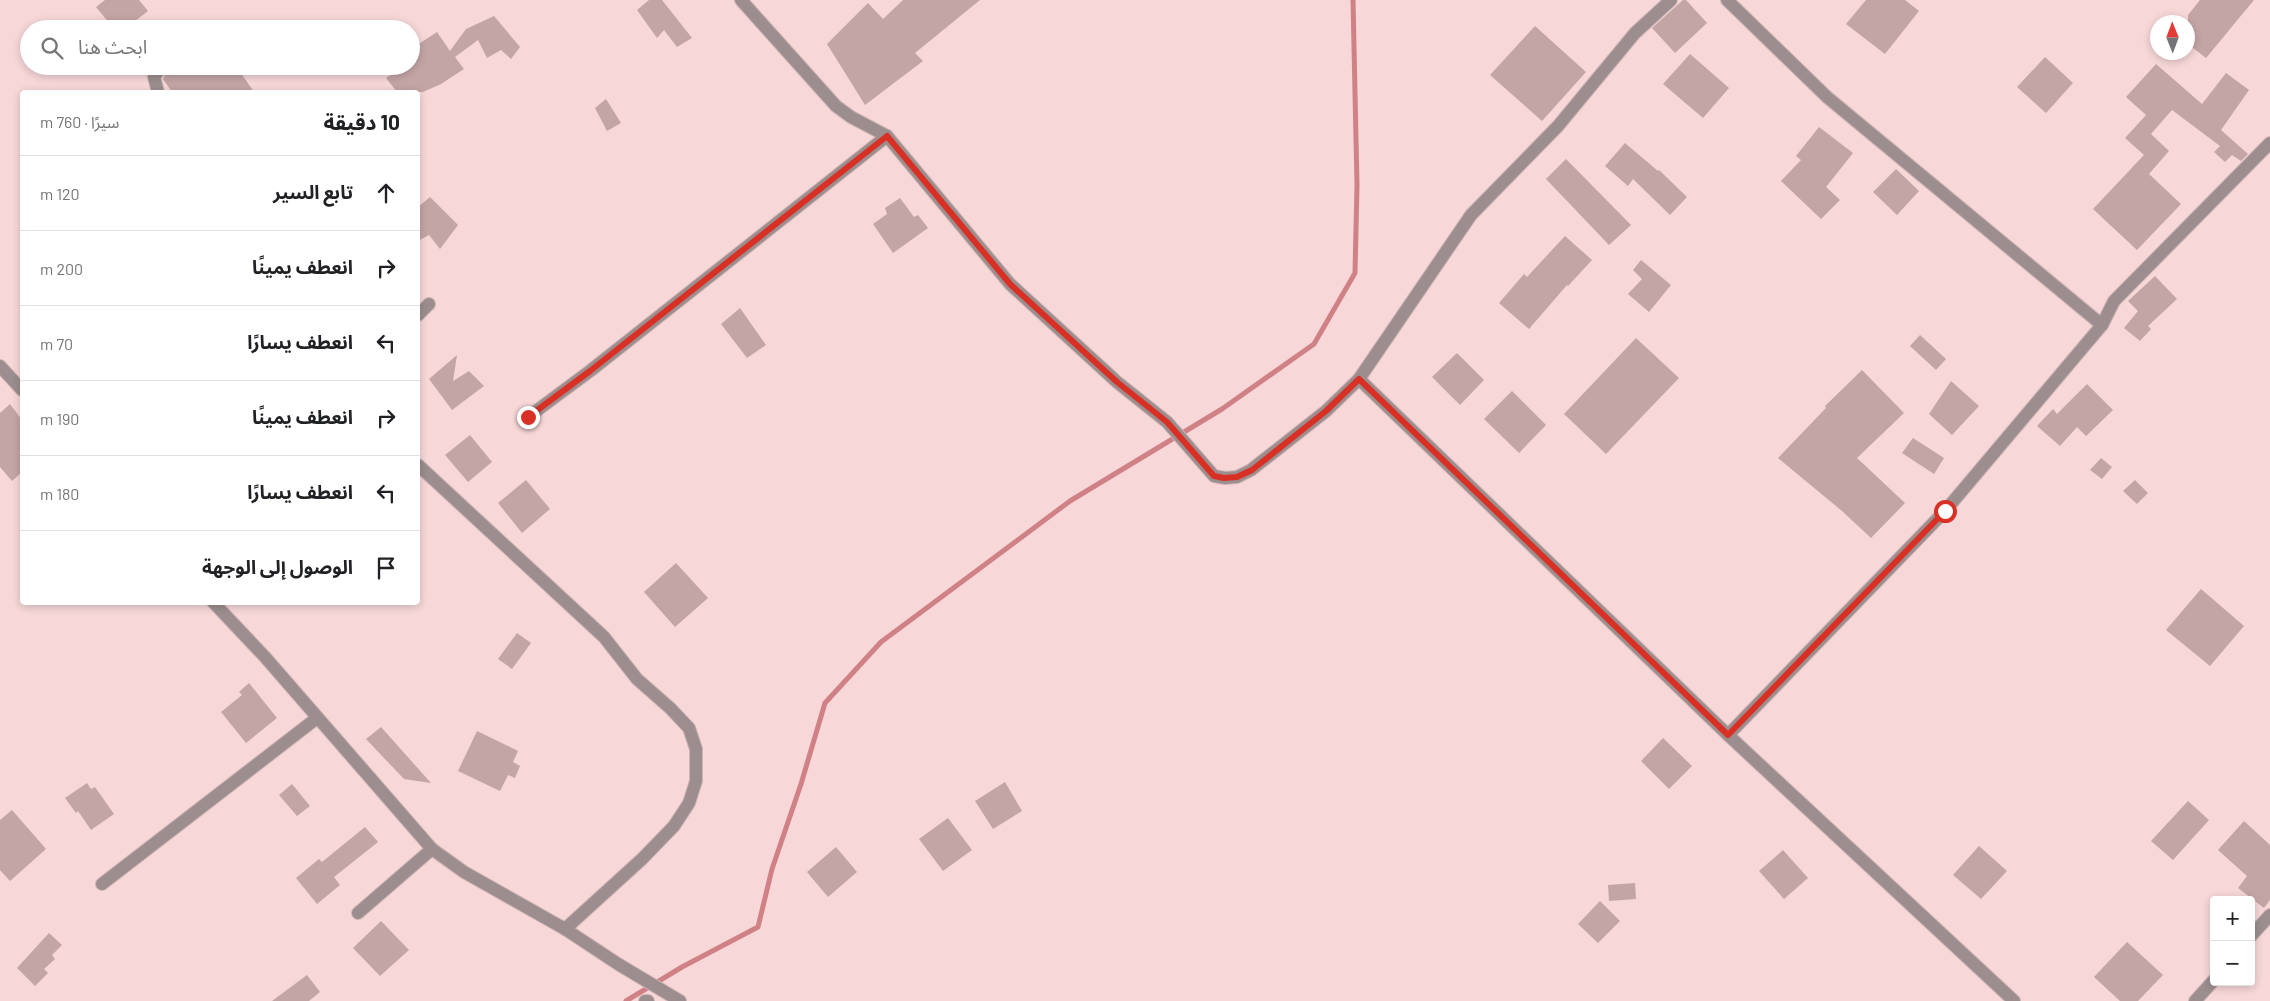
<!DOCTYPE html>
<html lang="ar">
<head>
<meta charset="utf-8">
<style>
	body { margin:0; font-family:Barlow,"Noto Sans Arabic",sans-serif; background:#f6f6f6; color:#202124; direction:rtl }
	.controls { position:absolute; right:15px; bottom:15px; display:grid; overflow:hidden; border-radius:5px; box-shadow:0 2px 8px #0003 }
	.controls button { width:45px; height:45px; display:grid; place-items:center; padding:0; border:0; border-bottom:1px solid #e0e0e0; background:#fff; color:#202124; font:25px sans-serif }
	.compass { position:absolute; left:2150px; top:15px; width:45px; height:45px; border-radius:50%; background:#fff; box-shadow:0 2px 8px #0003; rotate:359deg }
	.stop { position:absolute; width:15px; height:15px; margin:-11px; border:4px solid #d93025; border-radius:50%; background:#fff }
	.stop.end { background:#d93025; border-color:#fff; box-shadow:0 1px 5px #0008 }
	.list { margin:0; padding:0; list-style:none }
	h2 { display:flex; justify-content:space-between; align-items:center; height:65px; margin:0; padding:0 20px; font-size:21px }
	h2 small { font-size:16px; font-weight:400; color:#757577 }
	.list li { display:grid; grid-template-columns:32px 1fr auto; gap:15px; align-items:center; box-sizing:border-box; height:75px; padding:0 20px; border-top:1px solid #e0e0e0 }
	.list b { display:block; font-size:19px; white-space:nowrap }
	.list em { font-size:16px; font-style:normal; color:#757577 }
	.icon { flex:none; width:28px; height:28px; fill:none; stroke:currentColor; stroke-width:2; stroke-linecap:round; stroke-linejoin:round }
	.map { position:relative; flex:none; width:2270px; height:1001px; overflow:hidden; direction:ltr }
	.search { position:absolute; background:#fff; box-shadow:0 2px 8px #0003; left:20px; top:20px; width:400px; height:55px; display:flex; align-items:center; gap:12px; box-sizing:border-box; padding:0 18px; border-radius:28px; color:#757577; font-size:19px }
	.panel { position:absolute; background:#fff; box-shadow:0 2px 8px #0003; left:20px; top:90px; width:400px; height:515px; border-radius:5px; direction:rtl }
	.map>svg:first-child { display:block }
	.lines { fill:none; stroke-linecap:round; stroke-linejoin:round }
	.stream { stroke:#cf8186; stroke-width:5 }
	.building { fill:#c4a5a6 }
	.minor-casing { stroke:#d0b4b5; stroke-width:14 }
	.minor { stroke:#9c8e8e; stroke-width:12 }
	.route { stroke:#d93025; stroke-width:6 }
</style>
</head>
<body>
<div class="map">
<svg width="2270" height="1001" viewBox="0 0 2270 1001">
	<rect width="100%" height="100%" fill="#f7d7d8"/>
	<g class="lines">
		<polyline class="stream" points="626,1001 682,967 758,927 772,869 801,784 825,703 881,642 1070,501 1222,409 1314,344 1355,273 1357,185 1353,0"/>
	</g>
	<g class="building">
		<polygon points="105,0 139,0 148,11 125,29 114,29 96,7"/>
		<polygon points="649,0 662,0 692,38 677,47 664,30 657,38 637,10"/>
		<polygon points="903,0 980,0 915,53 923,61 865,105 827,44 868,3 883,19"/>
		<polygon points="1683,0 1686,0 1707,23 1675,53 1652,28"/>
		<polygon points="1866,0 1905,0 1919,11 1885,54 1846,24"/>
		<polygon points="2200,0 2254,0 2206,58 2188,44 2188,15"/>
		<polygon points="494,16 520,47 511,59 501,50 487,58 478,40 455,57 464,69 441,84 423,92 397,92 386,78 404,66 411,66 411,58 417,51 414,47 437,32 450,51 466,29"/>
		<polygon points="1535,26 1586,72 1542,121 1490,75"/>
		<polygon points="1690,54 1729,88 1703,118 1663,84"/>
		<polygon points="2045,57 2073,83 2046,113 2017,87"/>
		<polygon points="2156,64 2202,104 2226,73 2249,90 2221,130 2248,154 2241,161 2232,155 2225,162 2214,152 2220,146 2172,110 2151,134 2169,151 2149,174 2181,204 2137,250 2093,209 2144,155 2125,138 2146,115 2126,97"/>
		<polygon points="170,66 236,66 254,92 172,92 163,79"/>
		<polygon points="606,99 621,123 607,131 595,108"/>
		<polygon points="1819,127 1853,153 1826,187 1840,200 1821,219 1781,181 1801,160 1796,156"/>
		<polygon points="1625,143 1658,171 1659,170 1687,197 1670,215 1633,179 1628,186 1605,166"/>
		<polygon points="1566,159 1631,225 1609,245 1546,179"/>
		<polygon points="1896,169 1919,191 1897,215 1873,192"/>
		<polygon points="430,197 458,225 440,249 429,235 418,241 418,207"/>
		<polygon points="900,198 914,217 918,215 928,228 893,253 873,224 887,214 885,208"/>
		<polygon points="1565,236 1592,260 1568,286 1567,285 1529,329 1499,303 1524,274 1527,277"/>
		<polygon points="1641,260 1671,285 1649,312 1628,294 1642,279 1633,270"/>
		<polygon points="2155,276 2177,299 2148,326 2151,329 2140,341 2124,328 2138,311 2128,301"/>
		<polygon points="740,308 766,345 747,358 721,324"/>
		<polygon points="1920,335 1946,359 1936,370 1910,346"/>
		<polygon points="1636,338 1679,378 1606,454 1564,414"/>
		<polygon points="1457,353 1484,380 1460,405 1432,377"/>
		<polygon points="457,355 453,381 469,371 484,386 452,410 429,379"/>
		<polygon points="1862,370 1904,413 1857,458 1905,503 1871,538 1842,511 1778,458 1826,408 1825,406"/>
		<polygon points="1951,381 1979,406 1952,435 1929,414"/>
		<polygon points="2087,384 2113,410 2086,436 2077,427 2060,446 2037,426 2053,409 2057,414"/>
		<polygon points="1512,391 1546,425 1519,453 1484,419"/>
		<polygon points="10,404 22,420 22,472 12,481 0,467 0,413"/>
		<polygon points="470,435 492,462 468,482 445,455"/>
		<polygon points="1913,438 1944,458 1934,474 1902,453"/>
		<polygon points="2101,458 2112,467 2102,479 2090,470"/>
		<polygon points="526,480 550,509 522,533 498,503"/>
		<polygon points="2135,480 2148,493 2137,504 2123,491"/>
		<polygon points="676,563 708,598 675,627 644,592"/>
		<polygon points="2201,589 2244,626 2210,666 2166,630"/>
		<polygon points="517,633 531,643 512,669 498,659"/>
		<polygon points="249,683 277,718 246,743 221,712 242,695 239,692"/>
		<polygon points="381,727 431,783 404,779 366,739"/>
		<polygon points="477,731 518,751 513,762 520,766 515,778 508,775 500,791 458,771"/>
		<polygon points="1663,738 1692,766 1669,789 1641,761"/>
		<polygon points="1005,782 1022,811 993,829 975,801"/>
		<polygon points="87,783 91,789 95,787 114,814 91,830 78,811 76,813 65,798"/>
		<polygon points="292,784 310,806 297,816 279,795"/>
		<polygon points="2188,801 2209,820 2173,860 2151,841"/>
		<polygon points="12,810 46,849 10,881 0,870 0,820"/>
		<polygon points="948,818 972,850 943,871 919,839"/>
		<polygon points="2244,821 2270,845 2270,900 2264,908 2238,888 2247,876 2218,850"/>
		<polygon points="365,827 378,842 334,877 340,885 317,904 296,878 319,859 322,862"/>
		<polygon points="1979,846 2007,871 1981,899 1953,875"/>
		<polygon points="836,847 857,872 828,897 807,872"/>
		<polygon points="1783,850 1808,878 1784,899 1759,871"/>
		<polygon points="1635,883 1636,899 1609,901 1608,885"/>
		<polygon points="1600,901 1620,921 1598,943 1578,924"/>
		<polygon points="381,921 409,950 380,976 353,948"/>
		<polygon points="49,933 62,945 52,955 55,959 44,969 48,973 35,986 17,968"/>
		<polygon points="2127,942 2163,975 2138,1001 2120,1001 2094,977"/>
		<polygon points="307,975 320,992 309,1001 272,1001"/>
	</g>
	<g class="lines">
		<defs>
			<g id="minor">
				<polyline points="741,0 836,106 851,117 887,136 1010,284 1117,382 1167,422 1214,476 1225,478 1237,477 1251,470 1326,411 1359,379 1471,215 1558,126 1635,33 1671,0"/>
				<polyline points="1727,0 1827,97 2102,325"/>
				<polyline points="158,92 154,77 162,66"/>
				<polyline points="418,315 429,304"/>
				<polyline points="0,366 22,390"/>
				<polyline points="1359,379 1728,735 2014,1001"/>
				<polyline points="528,417 590,371 887,136"/>
				<polyline points="418,465 604,637 637,679 670,708 689,728 696,749 696,781 689,803 674,826 642,859 565,929"/>
				<polyline points="213,602 265,657 432,849 464,872 565,929 618,964 680,1001"/>
				<polyline points="1728,735 1945,511 2102,325 2114,301 2270,143"/>
				<polyline points="102,884 317,718"/>
				<polyline points="358,913 432,849"/>
				<polyline points="2251,936 2270,915"/>
				<polyline points="645,1001 648,1001"/>
				<polyline points="2195,1001 2214,980"/>
			</g>
		</defs>
		<use href="#minor" class="minor-casing"/>
		<use href="#minor" class="minor"/>
	</g>
	<g class="lines">
		<polyline class="route" points="528,417 590,371 887,136 1010,284 1117,382 1167,422 1214,476 1224,478 1237,477 1252,470 1326,411 1359,379 1728,735 1945,511"/>
	</g>
</svg>
<div class="controls">
<button>+</button>
<button>−</button>
</div>
<svg class="compass" viewBox="-18 -18 36 36"><path d="M0-13l5 13h-10z" fill="#e53935"/><path d="M0 13l5-13h-10z" fill="#757577"/></svg>
<div class="stop" style="left:1945px;top:511px"></div>
<div class="stop end" style="left:528px;top:417px"></div>
<div class="search"><svg class="icon" aria-label="search" viewBox="0 0 24 24"><circle cx="10" cy="10" r="6"/><path d="M15 15l6 6"/></svg>ابحث هنا</div>
<section class="panel">
<h2>10 دقيقة<small>سيرًا · 760 m</small></h2>
<ul class="list">
<li><svg class="icon" aria-label="ahead" viewBox="0 0 24 24"><path d="M12 20V5M6 11l6-6 6 6"/></svg><div><b>تابع السير</b></div><em>120 m</em></li>
<li><svg class="icon" aria-label="right" viewBox="0 0 24 24"><path d="M7 20v-9h11M14 6l5 5-5 5"/></svg><div><b>انعطف يمينًا</b></div><em>200 m</em></li>
<li><svg class="icon" aria-label="left" viewBox="0 0 24 24"><path d="M17 20v-9H6M10 6l-5 5 5 5"/></svg><div><b>انعطف يسارًا</b></div><em>70 m</em></li>
<li><svg class="icon" aria-label="right" viewBox="0 0 24 24"><path d="M7 20v-9h11M14 6l5 5-5 5"/></svg><div><b>انعطف يمينًا</b></div><em>190 m</em></li>
<li><svg class="icon" aria-label="left" viewBox="0 0 24 24"><path d="M17 20v-9H6M10 6l-5 5 5 5"/></svg><div><b>انعطف يسارًا</b></div><em>180 m</em></li>
<li><svg class="icon" aria-label="arrive" viewBox="0 0 24 24"><path d="M6 21V4h12l-3 4 3 4H6"/></svg><div><b>الوصول إلى الوجهة</b></div></li>
</ul>
</section>
</div>
</body>
</html>
